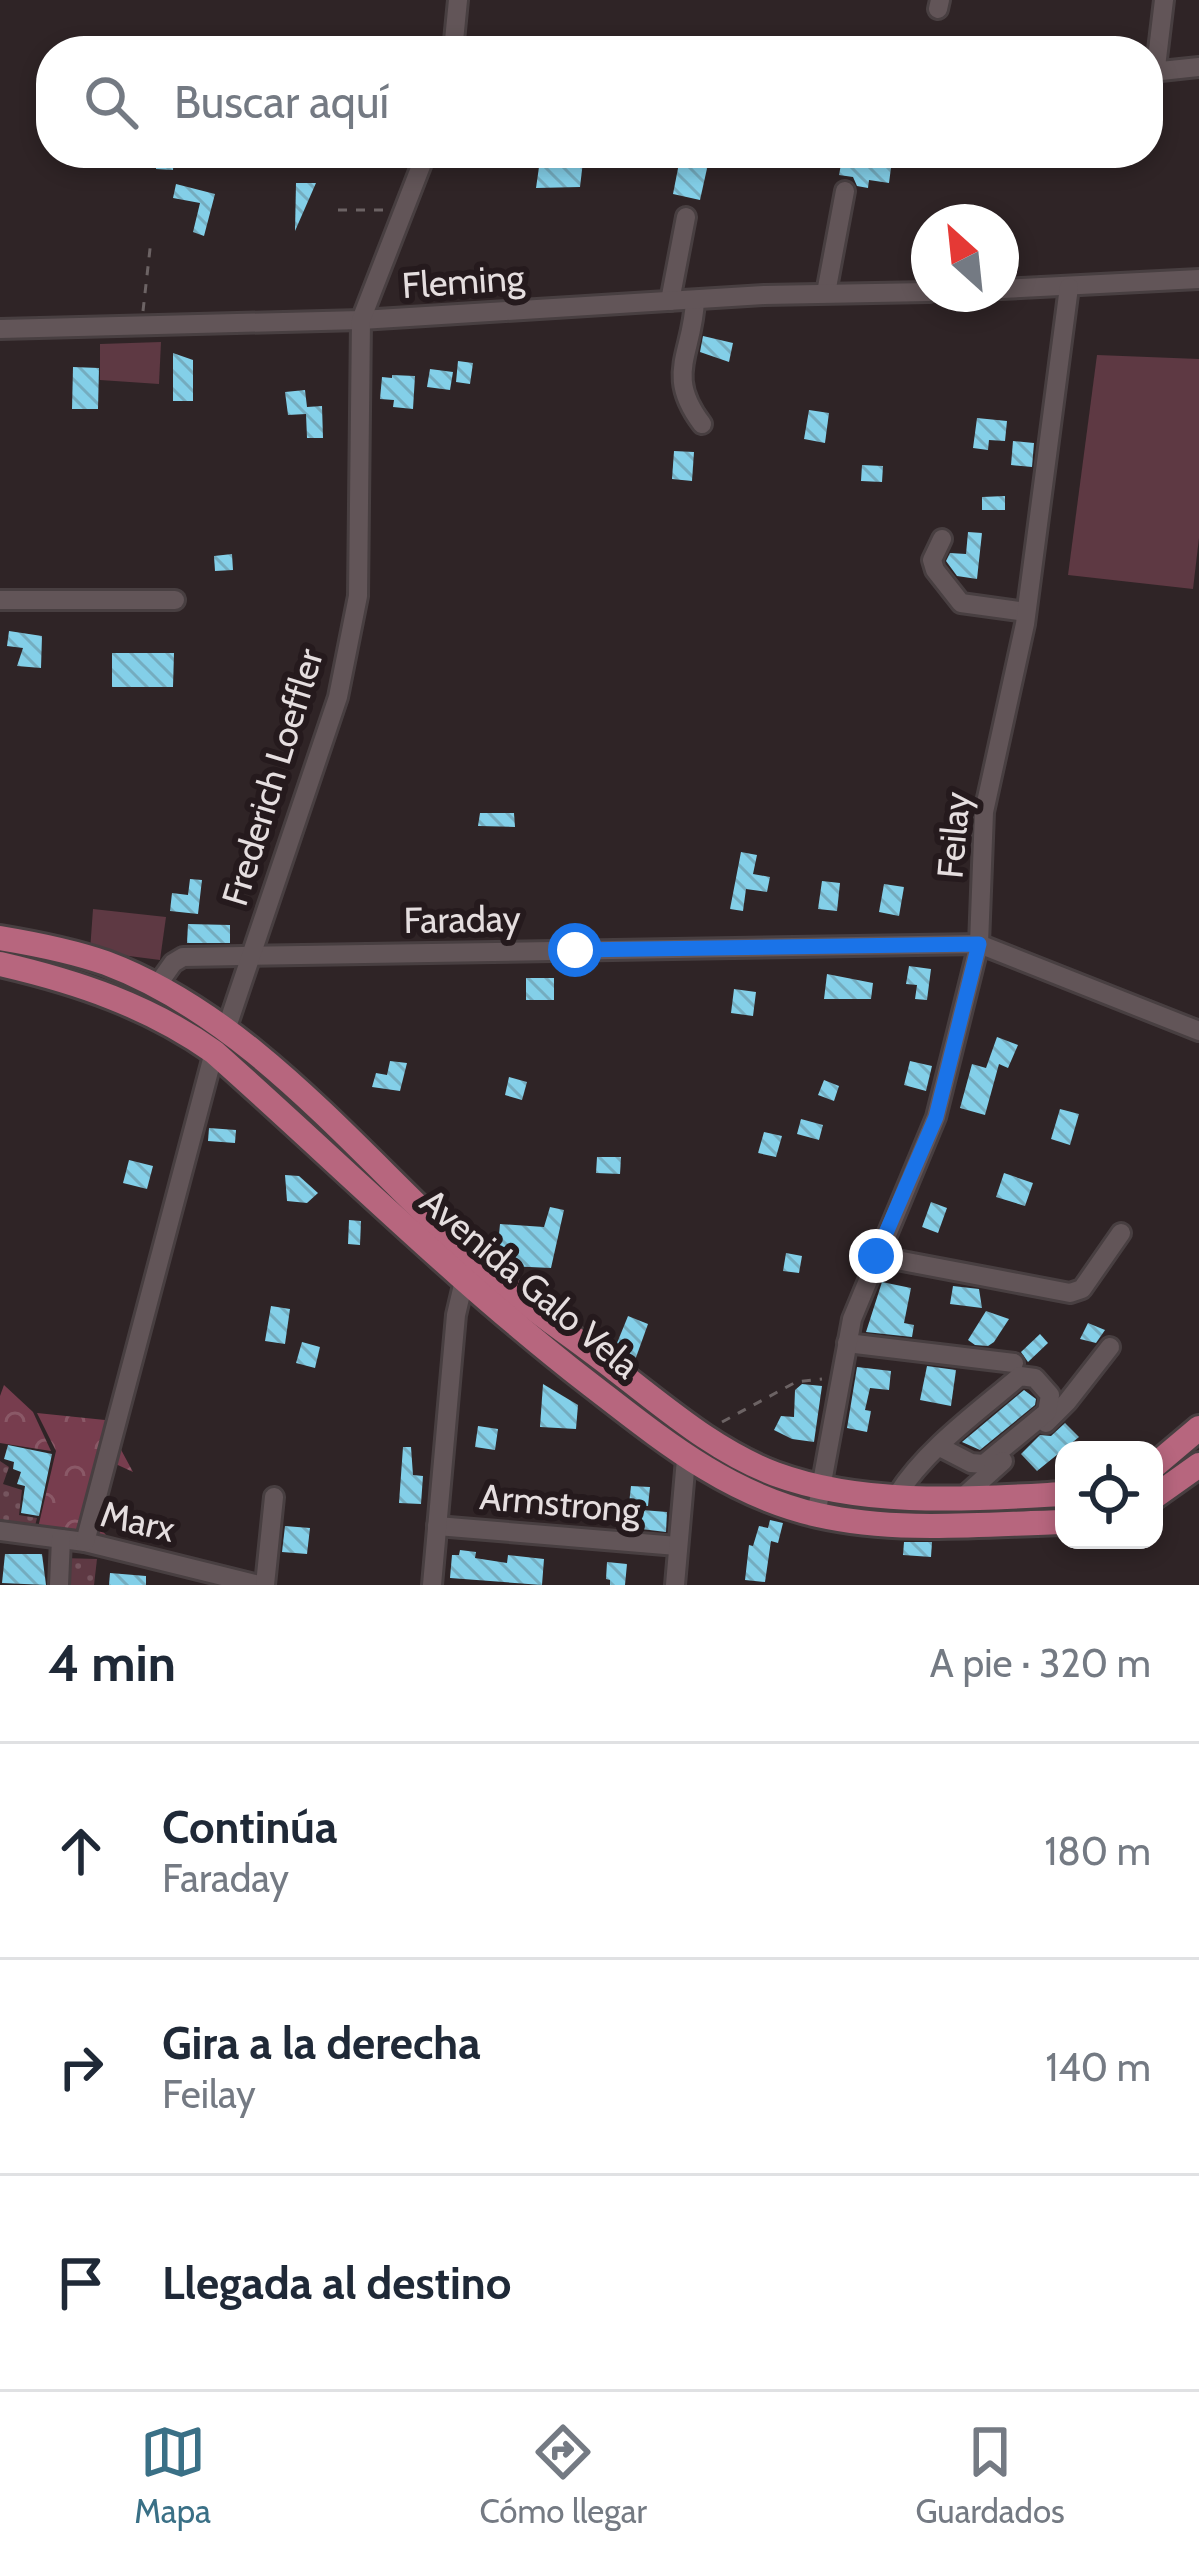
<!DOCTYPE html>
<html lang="es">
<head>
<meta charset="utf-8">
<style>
	body { margin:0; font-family:Cabin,sans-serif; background:#f6f6f7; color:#1f2937 }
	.controls { position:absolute; right:36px; bottom:36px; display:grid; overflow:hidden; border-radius:24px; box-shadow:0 6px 18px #0003 }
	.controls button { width:108px; height:108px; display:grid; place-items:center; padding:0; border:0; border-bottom:3px solid #e0e1e3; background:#fff; color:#1f2937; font:60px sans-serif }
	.compass { position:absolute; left:911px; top:204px; width:108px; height:108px; border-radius:50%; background:#fff; box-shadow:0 6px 18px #0003; rotate:333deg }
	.stop { position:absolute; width:36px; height:36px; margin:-27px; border:9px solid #1a73e8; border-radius:50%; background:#fff }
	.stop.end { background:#1a73e8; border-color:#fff; box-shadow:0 3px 12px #0008 }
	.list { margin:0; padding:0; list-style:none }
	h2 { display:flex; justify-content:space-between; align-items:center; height:156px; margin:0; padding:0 48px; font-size:51px }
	h2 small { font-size:39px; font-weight:400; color:#747a83 }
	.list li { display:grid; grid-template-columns:78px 1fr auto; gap:36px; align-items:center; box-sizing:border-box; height:216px; padding:0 48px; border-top:3px solid #e0e1e3 }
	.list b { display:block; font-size:45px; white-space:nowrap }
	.list p { margin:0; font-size:39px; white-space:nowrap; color:#747a83 }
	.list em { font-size:39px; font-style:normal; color:#747a83 }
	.icon { flex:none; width:66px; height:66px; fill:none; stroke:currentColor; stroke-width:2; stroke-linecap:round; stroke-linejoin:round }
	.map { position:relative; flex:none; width:1199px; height:1585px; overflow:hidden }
	.search { position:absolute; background:#fff; box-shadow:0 6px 18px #0003; left:36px; right:36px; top:36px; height:132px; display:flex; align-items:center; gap:30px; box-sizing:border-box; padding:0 42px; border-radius:48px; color:#747a83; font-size:45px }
	.sheet { height:804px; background:#fff }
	nav { display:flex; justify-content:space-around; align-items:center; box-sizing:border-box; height:168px; border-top:3px solid #e0e1e3; background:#fff; font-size:33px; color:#747a83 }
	nav a { display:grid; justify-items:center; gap:6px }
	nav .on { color:#3a7086 }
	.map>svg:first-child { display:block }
	.grass { fill:url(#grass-dots) }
	.forest { fill:url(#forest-crowns) }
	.pitch { fill:#5e3943 }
	.building { fill:url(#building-back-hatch) }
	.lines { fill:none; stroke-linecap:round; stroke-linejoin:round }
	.minor-casing { stroke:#483f41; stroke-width:24 }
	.major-casing { stroke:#483f41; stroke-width:30 }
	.path { stroke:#6c6364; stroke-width:3; stroke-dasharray:9 9; stroke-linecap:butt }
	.minor { stroke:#625558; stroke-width:18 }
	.major { stroke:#b7667e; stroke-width:24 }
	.route { stroke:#1a73e8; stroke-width:15 }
	.labels { text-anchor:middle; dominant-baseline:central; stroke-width:12; stroke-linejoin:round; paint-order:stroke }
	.street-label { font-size:36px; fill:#e5dedf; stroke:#251a1d }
</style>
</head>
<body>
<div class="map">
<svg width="1199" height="1585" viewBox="0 0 1199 1585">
	<defs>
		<pattern id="grass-dots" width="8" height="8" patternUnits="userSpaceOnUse" patternTransform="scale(3)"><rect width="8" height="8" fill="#5e3943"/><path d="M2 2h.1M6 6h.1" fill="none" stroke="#75555e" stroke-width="1.8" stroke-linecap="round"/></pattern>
		<pattern id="forest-crowns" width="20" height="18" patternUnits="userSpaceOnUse" patternTransform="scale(3)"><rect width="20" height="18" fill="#773d4e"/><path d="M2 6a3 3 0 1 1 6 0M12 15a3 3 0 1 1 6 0" fill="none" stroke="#8a5967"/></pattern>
		<pattern id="building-back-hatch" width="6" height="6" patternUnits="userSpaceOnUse" patternTransform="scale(3)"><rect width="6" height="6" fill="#83cfe8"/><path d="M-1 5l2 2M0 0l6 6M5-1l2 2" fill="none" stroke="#74acbf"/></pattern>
	</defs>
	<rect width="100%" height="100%" fill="#2f2426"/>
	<g class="grass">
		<polygon points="0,1447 0,1461 9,1467 3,1484 22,1490 19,1515 37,1518 32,1538 0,1534"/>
		<polygon points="62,1558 97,1559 94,1585 65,1585"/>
	</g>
	<g class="forest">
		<polygon points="4,1385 33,1412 51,1451 0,1443 0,1396"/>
		<polygon points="37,1413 105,1420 133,1472 107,1460 96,1498 117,1507 100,1528 117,1548 37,1532 56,1451"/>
	</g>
	<g class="pitch">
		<polygon points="161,342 159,384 100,380 100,344"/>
		<polygon points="1097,355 1199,359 1199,538 1193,589 1068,575"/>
		<polygon points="93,909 166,917 160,960 90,951"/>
	</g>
	<g class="building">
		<polygon points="156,153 174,153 173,170 156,169"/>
		<polygon points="541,153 584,153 580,187 536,188"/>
		<polygon points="681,153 710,155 700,200 673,194"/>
		<polygon points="843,154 892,160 889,183 869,180 868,188 857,186 853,177 839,175"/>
		<polygon points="296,183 316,183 295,231"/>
		<polygon points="176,184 215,194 204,236 193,232 200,203 173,198"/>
		<polygon points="703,336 733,343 729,362 700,352"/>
		<polygon points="173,353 193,360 193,401 173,401"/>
		<polygon points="458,361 473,363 470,384 456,382"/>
		<polygon points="73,367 99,368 98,409 72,409"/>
		<polygon points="430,369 453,372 450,390 427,387"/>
		<polygon points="392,375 415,376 413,409 393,407 394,400 380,399 382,377 392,378"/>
		<polygon points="305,390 307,407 322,406 323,438 307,438 306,414 288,415 285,392"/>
		<polygon points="809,410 829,413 825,443 804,439"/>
		<polygon points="977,418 1007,421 1005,441 989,440 988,450 973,448"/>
		<polygon points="1013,441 1034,443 1032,467 1011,465"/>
		<polygon points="674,451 694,452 692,481 672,479"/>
		<polygon points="862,465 883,466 882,482 861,481"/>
		<polygon points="1005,496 1005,510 982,510 982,497"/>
		<polygon points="968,532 982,533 977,579 957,576 946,561 950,553 966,554"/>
		<polygon points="232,554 233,570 215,571 214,556"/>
		<polygon points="9,631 42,636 41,668 17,666 23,648 7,646"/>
		<polygon points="112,653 174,653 173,687 112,687"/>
		<polygon points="480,813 514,813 515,827 478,826"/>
		<polygon points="741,852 757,855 753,874 770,877 767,892 746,889 743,911 730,909"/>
		<polygon points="190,879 202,880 198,914 170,911 172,893 188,895"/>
		<polygon points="822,881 840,883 837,911 818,909"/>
		<polygon points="884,884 904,887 899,916 879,912"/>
		<polygon points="188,924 230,925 230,943 187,943"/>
		<polygon points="909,966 931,969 927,1000 915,999 917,985 906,984"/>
		<polygon points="827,974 873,983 871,999 824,999"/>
		<rect x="526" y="978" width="28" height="22"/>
		<polygon points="734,989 756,992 753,1016 731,1013"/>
		<polygon points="997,1037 1018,1045 1008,1068 999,1064 985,1115 960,1108 972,1064 986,1068"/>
		<polygon points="390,1061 407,1063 400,1091 372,1087 376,1073 387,1075"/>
		<polygon points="910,1061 932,1066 926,1091 904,1085"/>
		<polygon points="509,1077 527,1082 522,1100 505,1095"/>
		<polygon points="824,1080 839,1086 834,1101 818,1095"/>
		<polygon points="1060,1109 1079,1114 1070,1145 1051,1139"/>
		<polygon points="801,1119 823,1125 819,1140 797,1134"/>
		<polygon points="209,1128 236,1130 235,1143 208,1141"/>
		<polygon points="764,1132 782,1136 776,1157 758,1153"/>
		<polygon points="597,1157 621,1157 620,1174 596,1173"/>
		<polygon points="129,1160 153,1166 147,1189 123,1183"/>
		<polygon points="1004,1173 1033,1183 1025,1206 996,1197"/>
		<polygon points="285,1175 299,1176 318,1193 307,1203 287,1201"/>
		<polygon points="931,1202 947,1208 938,1233 922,1227"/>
		<polygon points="550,1207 564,1210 551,1268 507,1266 497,1257 500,1224 544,1227"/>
		<polygon points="349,1220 361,1221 360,1245 348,1244"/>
		<polygon points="786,1253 802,1256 799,1273 783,1271"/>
		<polygon points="882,1282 911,1288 904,1323 914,1325 912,1337 866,1332"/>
		<polygon points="953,1286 979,1289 982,1308 950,1304"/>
		<polygon points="271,1306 290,1309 285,1344 265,1341"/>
		<polygon points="986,1311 1009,1319 994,1342 988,1346 975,1345 968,1340"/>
		<polygon points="628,1316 648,1324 634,1363 615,1348"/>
		<polygon points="1088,1323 1105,1330 1096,1343 1080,1339"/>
		<polygon points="1040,1334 1048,1343 1028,1362 1021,1352"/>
		<polygon points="302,1342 320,1347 315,1368 296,1363"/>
		<polygon points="927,1366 956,1370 951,1406 920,1400"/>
		<polygon points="857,1367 891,1371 889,1390 870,1388 865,1410 871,1411 867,1432 847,1428"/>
		<polygon points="543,1384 578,1405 576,1429 540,1427"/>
		<polygon points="802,1384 822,1386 814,1442 792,1439 774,1430 781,1416 794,1417 795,1390"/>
		<polygon points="1024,1390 1036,1399 1035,1405 980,1450 962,1442"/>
		<polygon points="1065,1423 1079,1437 1037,1471 1021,1454 1040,1435 1051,1436"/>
		<polygon points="478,1426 498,1429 495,1450 475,1447"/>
		<polygon points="8,1445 52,1454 39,1516 21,1513 25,1486 17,1484 21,1472 13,1469 14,1462 4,1459"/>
		<polygon points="403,1447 411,1447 413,1475 423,1476 421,1504 399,1503"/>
		<polygon points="631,1486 650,1487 648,1506 629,1504"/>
		<polygon points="642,1510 667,1512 666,1532 641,1529"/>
		<polygon points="770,1520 783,1523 778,1543 771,1541 765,1582 745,1580 749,1545 753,1546 759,1526 768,1528"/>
		<polygon points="285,1526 310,1528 307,1554 282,1552"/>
		<polygon points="904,1542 932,1542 931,1557 903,1555"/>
		<polygon points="460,1550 476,1552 475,1558 507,1563 508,1555 544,1559 542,1585 450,1578 452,1555 459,1555"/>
		<polygon points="5,1554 42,1554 46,1585 2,1583"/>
		<polygon points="607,1562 627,1564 625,1585 610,1585 610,1580 606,1579"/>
		<polygon points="110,1573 146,1576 146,1585 109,1585"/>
	</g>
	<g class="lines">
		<defs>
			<g id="minor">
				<polyline points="1164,0 1156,67 1161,71 1199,67"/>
				<polyline points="938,9 940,0"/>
				<polyline points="453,51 458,0"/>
				<polyline points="1001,289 1199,279"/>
				<polyline points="826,293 845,191"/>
				<path d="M695 300C693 354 664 374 702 424"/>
				<polyline points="670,301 686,217"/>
				<polyline points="0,329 361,320 764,295 929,292"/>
				<polyline points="942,539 932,560 935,570 961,603 1026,612"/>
				<polyline points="0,600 175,600"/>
				<polyline points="156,987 173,963 183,957 979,944 1199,1031"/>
				<polyline points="225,1033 338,697 358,596 361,320 426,153"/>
				<polyline points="876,1256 1070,1293 1082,1289 1121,1233"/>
				<polyline points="847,1343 1014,1363"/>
				<polyline points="1046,1423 1067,1402 1110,1347"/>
				<path d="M897 1495C927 1448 978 1412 1020 1376L1035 1378 1050 1395 1047 1412 984 1464 971 1463 940 1447"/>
				<polyline points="962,1498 1003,1461"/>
				<polyline points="816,1515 852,1319 936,1117 979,944 984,812 1025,624 1069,287"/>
				<polyline points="437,1526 677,1546"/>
				<polyline points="0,1531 85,1542 259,1585"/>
				<polyline points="85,1542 214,1052"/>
				<polyline points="59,1585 61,1539"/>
				<polyline points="265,1585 274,1497"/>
				<polyline points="432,1585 456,1315 467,1268"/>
				<polyline points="675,1585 686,1459"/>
			</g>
			<g id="major">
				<path d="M0 938C36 944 72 951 106 963 263 1022 375 1177 500 1282 537 1313 578 1340 616 1370 667 1409 715 1451 775 1474 865 1507 970 1499 1064 1494"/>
				<path d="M0 964C78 982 149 1006 214 1052 339 1163 458 1282 591 1385 661 1439 728 1495 818 1515 898 1533 983 1524 1064 1522"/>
				<polyline points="1154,1466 1199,1428"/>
				<polyline points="1154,1497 1199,1465"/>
			</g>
		</defs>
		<use href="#minor" class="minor-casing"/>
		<use href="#major" class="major-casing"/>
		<g class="path">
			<polyline points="195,153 196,153"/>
			<polyline points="338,210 386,210"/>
			<polyline points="143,311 151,240"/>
			<polyline points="722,1422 796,1382 822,1379"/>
		</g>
		<use href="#minor" class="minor"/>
		<use href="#major" class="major"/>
	</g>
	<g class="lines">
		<polyline class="route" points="575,950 979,944 936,1117 876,1256"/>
	</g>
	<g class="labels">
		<g class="street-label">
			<text transform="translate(463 281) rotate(-4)">Fleming</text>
			<text transform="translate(272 777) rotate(-73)">Frederich Loeffler</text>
			<text transform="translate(953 835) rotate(-85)">Feilay</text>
			<text transform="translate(462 919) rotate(-1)">Faraday</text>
			<text transform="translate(530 1283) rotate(40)">Avenida Galo Vela</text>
			<text transform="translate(560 1503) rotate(5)">Armstrong</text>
			<text transform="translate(138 1521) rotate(13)">Marx</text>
		</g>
	</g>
</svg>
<div class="controls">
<button><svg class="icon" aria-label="locate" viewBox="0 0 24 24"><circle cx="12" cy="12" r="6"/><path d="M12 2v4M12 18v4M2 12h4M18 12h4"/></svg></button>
</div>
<svg class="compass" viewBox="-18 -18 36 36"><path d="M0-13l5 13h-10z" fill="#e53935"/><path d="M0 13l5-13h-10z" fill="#747a83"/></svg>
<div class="stop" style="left:575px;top:950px"></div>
<div class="stop end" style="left:876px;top:1256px"></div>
<div class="search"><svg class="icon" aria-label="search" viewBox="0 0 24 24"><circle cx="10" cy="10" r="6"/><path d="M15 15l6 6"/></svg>Buscar aquí</div>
</div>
<section class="sheet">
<h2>4 min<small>A pie · 320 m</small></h2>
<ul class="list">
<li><svg class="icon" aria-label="ahead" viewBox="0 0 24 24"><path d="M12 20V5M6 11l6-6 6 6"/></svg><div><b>Continúa</b><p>Faraday</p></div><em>180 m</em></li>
<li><svg class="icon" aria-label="right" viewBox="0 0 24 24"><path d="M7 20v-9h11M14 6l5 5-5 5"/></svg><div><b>Gira a la derecha</b><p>Feilay</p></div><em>140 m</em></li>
<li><svg class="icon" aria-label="arrive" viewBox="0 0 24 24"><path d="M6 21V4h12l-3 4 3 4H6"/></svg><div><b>Llegada al destino</b></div></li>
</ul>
</section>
<nav>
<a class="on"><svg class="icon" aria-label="map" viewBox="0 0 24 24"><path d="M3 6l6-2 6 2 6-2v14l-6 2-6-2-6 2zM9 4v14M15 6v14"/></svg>Mapa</a>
<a><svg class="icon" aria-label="directions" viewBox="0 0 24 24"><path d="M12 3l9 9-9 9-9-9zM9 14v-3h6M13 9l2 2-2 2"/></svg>Cómo llegar</a>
<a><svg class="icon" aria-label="saved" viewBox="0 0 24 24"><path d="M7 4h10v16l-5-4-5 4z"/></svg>Guardados</a>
</nav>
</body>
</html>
